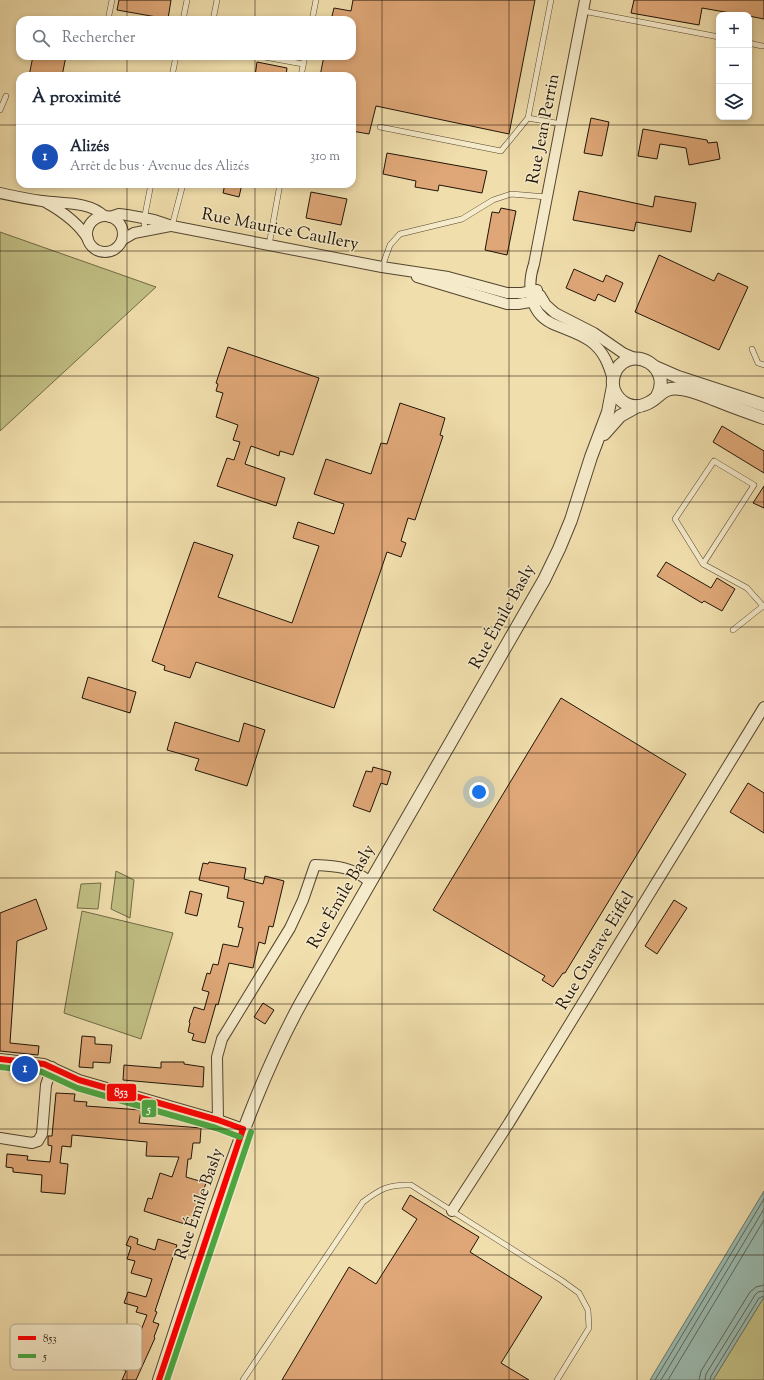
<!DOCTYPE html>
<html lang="fr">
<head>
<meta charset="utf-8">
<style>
	body { margin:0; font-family:"Sorts Mill Goudy",serif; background:#f2f2f3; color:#1f2937 }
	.controls { position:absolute; right:12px; top:12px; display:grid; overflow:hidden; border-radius:8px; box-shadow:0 2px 6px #0003 }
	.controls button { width:36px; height:36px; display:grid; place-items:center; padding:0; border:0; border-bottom:1px solid #e0e1e3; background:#fff; color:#1f2937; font:20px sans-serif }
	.you { position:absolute; left:479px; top:792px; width:14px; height:14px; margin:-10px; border:3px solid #fff; border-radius:50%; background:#1a73e8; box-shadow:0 0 0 6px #1a73e833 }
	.badge { display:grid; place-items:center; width:26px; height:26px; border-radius:50%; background:#ea580c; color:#fff; font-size:13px; font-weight:700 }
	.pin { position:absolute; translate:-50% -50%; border:2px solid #fff; box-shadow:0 1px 4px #0006 }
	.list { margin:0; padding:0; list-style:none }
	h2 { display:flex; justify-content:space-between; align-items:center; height:52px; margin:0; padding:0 16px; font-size:17px }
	h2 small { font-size:13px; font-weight:400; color:#747a83 }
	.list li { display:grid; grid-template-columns:26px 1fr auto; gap:12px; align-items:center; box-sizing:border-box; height:64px; padding:0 16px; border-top:1px solid #e0e1e3 }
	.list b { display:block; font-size:15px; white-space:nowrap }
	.list p { margin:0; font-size:13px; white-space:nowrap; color:#747a83 }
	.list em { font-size:13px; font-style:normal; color:#747a83 }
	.icon { flex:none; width:22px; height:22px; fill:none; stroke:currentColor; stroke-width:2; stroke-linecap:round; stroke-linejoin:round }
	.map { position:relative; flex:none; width:764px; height:1380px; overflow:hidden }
	.search { position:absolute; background:#fff; box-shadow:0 2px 6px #0003; left:16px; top:16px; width:340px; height:44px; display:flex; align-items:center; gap:10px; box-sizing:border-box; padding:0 14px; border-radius:12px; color:#747a83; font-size:15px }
	.panel { position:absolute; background:#fff; box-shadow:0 2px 6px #0003; left:16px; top:72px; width:340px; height:116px; border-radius:12px }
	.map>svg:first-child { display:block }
	.green { fill:#c1bf84; stroke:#706a46 }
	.water { fill:#9bbbb0; stroke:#6a786c }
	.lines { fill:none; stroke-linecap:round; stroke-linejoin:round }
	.shore { stroke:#5e685c; stroke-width:1 }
	.building { fill:#dfa777; stroke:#201407 }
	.service-casing { stroke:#544630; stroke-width:6 }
	.minor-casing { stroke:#544630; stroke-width:12 }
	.tertiary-casing { stroke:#544630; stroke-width:14 }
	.service { stroke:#f5eac9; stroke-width:5 }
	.minor { stroke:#f5eac9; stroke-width:10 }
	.tertiary { stroke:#f5eac9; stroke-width:12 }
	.bus-1-casing { stroke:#f5eac9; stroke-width:9 }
	.bus-2-casing { stroke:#f5eac9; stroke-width:9 }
	.bus-1 { stroke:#fe0000; stroke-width:6 }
	.bus-2 { stroke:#4ba841; stroke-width:6 }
	.grid { fill:none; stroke:#201407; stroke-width:1; stroke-opacity:0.55 }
	.labels { text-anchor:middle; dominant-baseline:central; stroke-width:3; stroke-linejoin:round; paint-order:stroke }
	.street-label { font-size:17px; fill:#201407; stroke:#f5eac9 }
	.key { fill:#f5eac9; stroke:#b5aa8f; stroke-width:1 }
	.key-label { font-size:11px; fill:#201407 }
	.line-badge { stroke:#f5eac9; stroke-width:1.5 }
	.badge-label { font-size:11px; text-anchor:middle; font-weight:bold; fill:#fff }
</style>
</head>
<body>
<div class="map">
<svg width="764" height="1380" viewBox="0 0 764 1380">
	<rect width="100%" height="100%" fill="#f0deac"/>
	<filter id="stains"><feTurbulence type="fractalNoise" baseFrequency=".005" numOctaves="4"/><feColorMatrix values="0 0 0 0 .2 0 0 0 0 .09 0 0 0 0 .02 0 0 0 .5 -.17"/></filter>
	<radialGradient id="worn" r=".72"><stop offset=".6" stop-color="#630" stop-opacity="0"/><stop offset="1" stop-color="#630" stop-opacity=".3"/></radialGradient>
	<g class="green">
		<polygon points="0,232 156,287 0,431"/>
		<polygon points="116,871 134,880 130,918 111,909"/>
		<polygon points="101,883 98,909 77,908 81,884"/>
		<polygon points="82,911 173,933 141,1039 64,1013"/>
		<polygon points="764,1297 764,1380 713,1380"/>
	</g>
	<polygon class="water" points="764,1191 764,1297 713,1380 650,1380"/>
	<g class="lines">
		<g class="shore">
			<polyline points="655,1380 764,1199"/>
			<polyline points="661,1380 764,1209"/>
			<polyline points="668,1380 764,1220"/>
			<polyline points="699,1380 701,1371 750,1292 756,1287 764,1285"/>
			<polyline points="705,1380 706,1374 755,1295 758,1292 764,1291"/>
			<polyline points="710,1380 711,1376 759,1298 764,1296"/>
		</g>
	</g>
	<g class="building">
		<polygon points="119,0 171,0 168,19 117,10"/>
		<polygon points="353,0 535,0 509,134 376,106 369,134 352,131 352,76 320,76 324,56 352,56 352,20 331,20 334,8 351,11"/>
		<polygon points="634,0 764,0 764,19 749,16 749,15 742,15 702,8 699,25 631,13"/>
		<polygon points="33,56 66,56 62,76 29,76"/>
		<polygon points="257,62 287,68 286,76 255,76"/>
		<polygon points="591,118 609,122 602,156 584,153"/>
		<polygon points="643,129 707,140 708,143 717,142 720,159 689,165 686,148 660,144 657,159 638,156"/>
		<polygon points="387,153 487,171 482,193 439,185 438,191 415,187 416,181 383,174"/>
		<polygon points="225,184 242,184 239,197 223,193"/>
		<polygon points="579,191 653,207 655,196 696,203 691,232 636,222 634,231 573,220"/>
		<polygon points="311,192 347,199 341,225 306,218"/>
		<polygon points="501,208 516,211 507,255 485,250 492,212 499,213"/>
		<polygon points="659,255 714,281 718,273 748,287 719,350 635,312"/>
		<polygon points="574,269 603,282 606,275 623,283 615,302 598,294 595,301 566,288"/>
		<polygon points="228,347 319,378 293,455 280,451 279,456 251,446 245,464 285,478 276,506 217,486 227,458 234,460 240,442 233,440 238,425 216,417 223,393 216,391 218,384 216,383"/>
		<polygon points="400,403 445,418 440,435 443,436 415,520 408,518 401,541 406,543 401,557 387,552 334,708 196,662 190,678 164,670 165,666 152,661 194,542 233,555 218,597 292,623 319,546 293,538 298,522 334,534 344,504 314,494 326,459 371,474 381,443 387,444"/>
		<polygon points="722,426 764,451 764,473 713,442"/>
		<polygon points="764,486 764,508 753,503"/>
		<polygon points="666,562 711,588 717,578 735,589 722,611 704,601 702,603 657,576"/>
		<polygon points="88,677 136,692 130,713 82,698"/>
		<polygon points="561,698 686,774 565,973 563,973 553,987 542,980 545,976 433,910"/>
		<polygon points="175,722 239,742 244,723 265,730 247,786 195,770 199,759 167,750"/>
		<polygon points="373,767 391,772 387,785 381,783 370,812 353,806 366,771 372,772"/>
		<polygon points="748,783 764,793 764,833 730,812"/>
		<polygon points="209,862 246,868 244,879 263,884 265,876 284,881 273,927 269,926 265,944 259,942 253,968 229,963 218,1005 216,1004 205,1043 192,1040 194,1034 188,1032 190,1023 189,1022 194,1007 204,1010 209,992 202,990 207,973 210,974 213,964 218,965 223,944 238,947 243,928 238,927 244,902 227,898 229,887 199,880 203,863 208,864"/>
		<polygon points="190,891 202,894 197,916 185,913"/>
		<polygon points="36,899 47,929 17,941 10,1043 39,1046 38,1055 0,1051 0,913"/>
		<polygon points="674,900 687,908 657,954 645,946"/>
		<polygon points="263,1003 274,1010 265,1024 254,1017"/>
		<polygon points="82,1036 95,1037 95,1044 112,1045 110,1063 93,1062 93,1068 79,1067"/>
		<polygon points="161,1062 184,1062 184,1064 204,1067 203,1087 123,1080 124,1065 161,1068"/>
		<polygon points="56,1093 75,1094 74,1101 87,1102 86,1106 141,1110 139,1123 201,1128 200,1143 193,1143 191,1159 188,1159 186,1177 206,1183 191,1226 144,1211 148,1198 152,1199 160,1173 172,1177 179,1157 146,1156 147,1142 72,1135 71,1147 62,1146 60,1163 68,1164 65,1194 41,1192 42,1175 13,1172 13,1168 6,1167 7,1154 28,1156 27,1160 50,1162 52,1146 48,1145 48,1136 52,1136"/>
		<polygon points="410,1195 479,1237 470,1252 542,1297 501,1363 529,1380 282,1380 349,1267 376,1284 417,1219 402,1209"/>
		<polygon points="130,1236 138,1239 137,1244 155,1250 158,1239 177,1245 155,1311 157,1312 153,1322 159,1324 154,1337 155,1338 136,1380 122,1380 126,1371 94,1355 104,1334 115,1338 117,1335 136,1343 147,1315 136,1312 138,1307 124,1303 128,1292 146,1297 152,1279 131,1273 135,1261 127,1259 131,1247 126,1245"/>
	</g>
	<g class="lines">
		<defs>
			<g id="service">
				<polyline points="583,11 719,37"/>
				<polyline points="108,20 112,0"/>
				<polyline points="183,20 187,0"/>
				<polyline points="213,20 217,0"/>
				<polyline points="312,20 316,0"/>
				<polyline points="749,43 762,46"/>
				<polyline points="259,56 303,64"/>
				<polyline points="172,76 176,56"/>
				<polyline points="301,76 305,56"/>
				<polyline points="0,110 6,96"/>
				<polyline points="528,118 551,0"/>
				<polyline points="380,127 501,151 528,118 561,124"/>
				<polyline points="172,226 183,184"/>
				<polyline points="145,231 144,220 151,184"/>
				<polyline points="269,245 280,184"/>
				<polyline points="382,267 390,245 400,234 462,219 493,200 511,194 547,197"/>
				<polyline points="752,349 758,363 764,365"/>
				<polyline points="703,564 754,485 714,461 675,519 703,564 747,588 764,607"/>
				<polyline points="733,630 763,606"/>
				<path d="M243 1380 363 1202C380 1189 389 1184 411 1185L561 1280 579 1293 588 1310 589 1328 557 1380"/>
			</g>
			<g id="minor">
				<path d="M585 0 534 264C527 285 529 312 551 323 564 329 579 333 590 341 604 351 609 365 613 380"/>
				<path d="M0 193C14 196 28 199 42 201 62 204 89 201 104 216"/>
				<path d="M47 203C63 212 79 224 88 239"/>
				<circle cx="105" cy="234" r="18"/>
				<polyline points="110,217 119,214 127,215 154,220 172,226 269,245 382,267 448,277 507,293 522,293 537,290"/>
				<polyline points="122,240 134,233 170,226"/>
				<polyline points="417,277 507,304 518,304 542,300"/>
				<polyline points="540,295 546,305 555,313 594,333 623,353 637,359"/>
				<polyline points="0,1059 44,1064 79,1080 218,1120 243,1129"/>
				<path d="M218 1120 217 1057 222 1039 290 928 303 900 315 865C338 866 352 867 370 882"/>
				<polyline points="0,1138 32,1143 38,1141 42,1134 46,1085 52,1067"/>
				<polyline points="452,1211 509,1123 764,707"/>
			</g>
			<g id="tertiary">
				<polyline points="655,367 678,377 764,405"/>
				<path d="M657 396C673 368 633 343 616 370 613 376 612 384 614 390 619 403 633 410 646 404 660 399 661 386 681 389 692 390 702 395 713 399 730 406 747 412 764 418"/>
				<polyline points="604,434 620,416 638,406"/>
				<path d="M159 1380C178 1323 196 1267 215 1210 240 1138 265 1068 302 1001L544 580 559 549 571 520 591 457 608 412 613 386"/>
			</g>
		</defs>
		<use href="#service" class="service-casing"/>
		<use href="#minor" class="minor-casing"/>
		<use href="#tertiary" class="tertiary-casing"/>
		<use href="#service" class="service"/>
		<use href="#minor" class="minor"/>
		<use href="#tertiary" class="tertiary"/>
		<defs>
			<g id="bus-1">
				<polyline points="0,1059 44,1064 79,1080 218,1120 243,1129"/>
				<polyline points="159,1380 243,1129"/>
			</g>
			<g id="bus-2">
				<polyline points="0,1067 42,1072 77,1088 216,1128 240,1137"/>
				<polyline points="167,1380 251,1132"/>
			</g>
		</defs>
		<use href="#bus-1" class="bus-1-casing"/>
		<use href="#bus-2" class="bus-2-casing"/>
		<use href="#bus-1" class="bus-1"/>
		<use href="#bus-2" class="bus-2"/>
	</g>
	<path class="grid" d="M127 0V20M255 0V20M382 0V1380M509 0V1380M637 0V1380M127 56V76M255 56V76M0 125H20M352 125H764M127 184V1380M255 184V1380M0 251H764M0 376H764M0 502H764M0 627H764M0 753H764M0 878H764M0 1004H764M0 1129H764M0 1255H764"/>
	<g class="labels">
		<g class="street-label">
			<text transform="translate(544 129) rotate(-79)">Rue Jean Perrin</text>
			<text transform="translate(280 230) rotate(11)">Rue Maurice Caullery</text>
			<text transform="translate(503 617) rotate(-61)">Rue Émile Basly</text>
			<text transform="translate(342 897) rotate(-60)">Rue Émile Basly</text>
			<text transform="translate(596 951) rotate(-59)">Rue Gustave Eiffel</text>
			<text transform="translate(200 1204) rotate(-71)">Rue Émile Basly</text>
		</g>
	</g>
	<rect x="10" y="1324" width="132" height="46" rx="6" class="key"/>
	<rect x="18" y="1336" width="18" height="4" fill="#fe0000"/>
	<rect x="18" y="1354" width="18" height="4" fill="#4ba841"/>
	<g class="key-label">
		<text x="43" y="1342">853</text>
		<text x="43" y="1360">5</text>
	</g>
	<g class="line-badge">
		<rect x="106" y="1083" width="31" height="19" rx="4" fill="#fe0000"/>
		<rect x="141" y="1099" width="16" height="19" rx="4" fill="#4ba841"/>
	</g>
	<g class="badge-label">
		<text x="121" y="1096">853</text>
		<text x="149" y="1113">5</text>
	</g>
	<rect width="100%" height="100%" filter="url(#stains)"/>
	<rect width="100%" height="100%" fill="url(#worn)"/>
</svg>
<div class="controls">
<button>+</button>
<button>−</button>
<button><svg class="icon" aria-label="layers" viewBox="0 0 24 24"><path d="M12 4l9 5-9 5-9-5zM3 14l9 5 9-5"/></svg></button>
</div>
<div class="you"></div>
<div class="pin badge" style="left:25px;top:1069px;background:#1a4fb4">1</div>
<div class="search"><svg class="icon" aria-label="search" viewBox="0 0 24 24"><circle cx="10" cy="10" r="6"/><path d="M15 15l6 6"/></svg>Rechercher</div>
<section class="panel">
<h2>À proximité<small></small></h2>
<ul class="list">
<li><span class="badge" style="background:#1a4fb4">1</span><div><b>Alizés</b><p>Arrêt de bus · Avenue des Alizés</p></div><em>310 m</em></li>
</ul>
</section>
</div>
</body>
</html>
